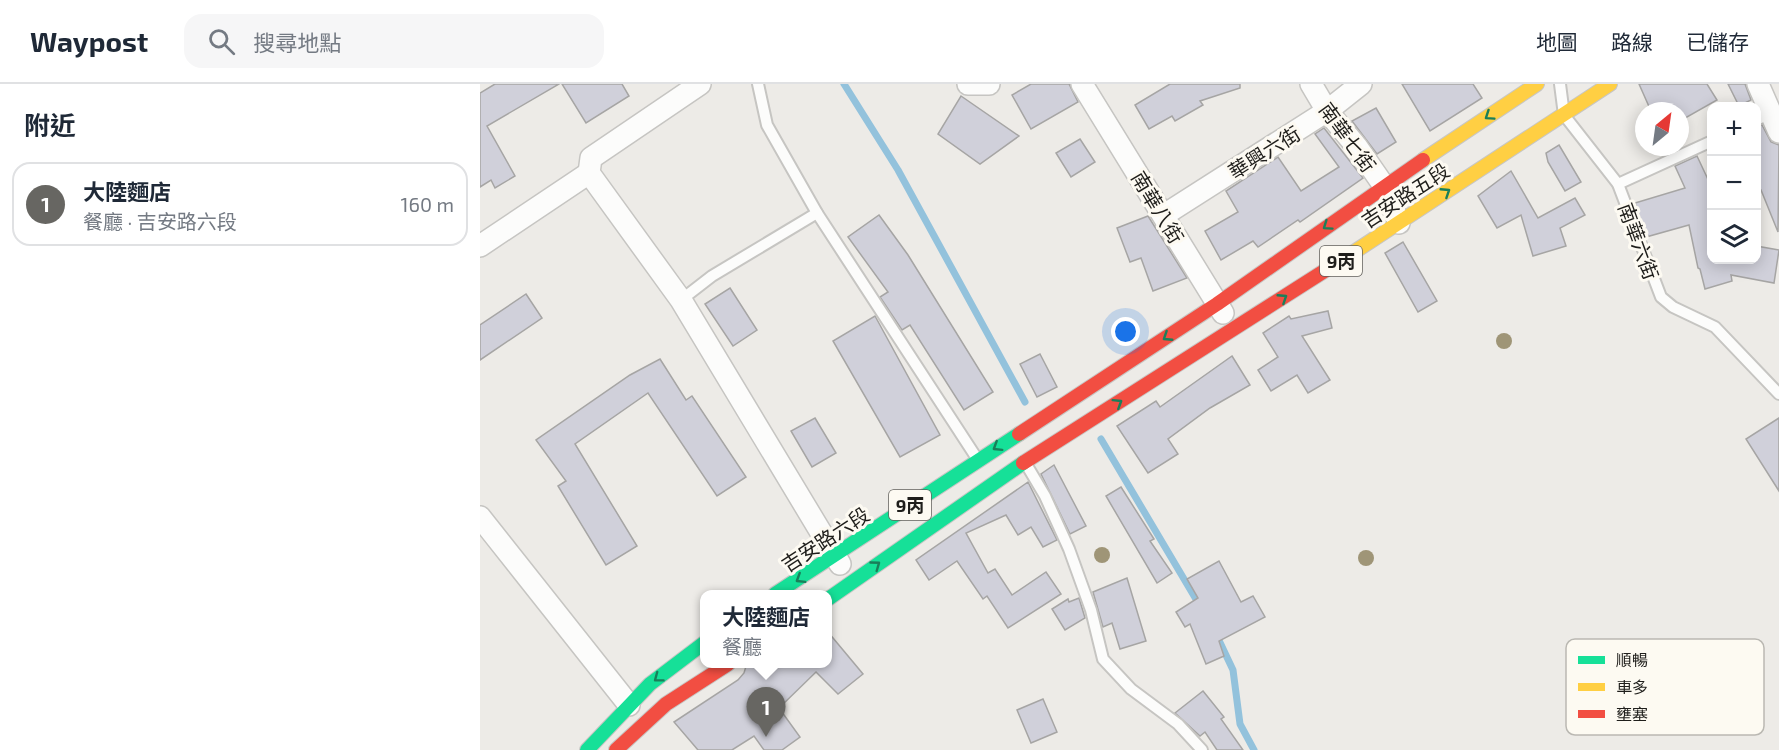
<!DOCTYPE html>
<html lang="zh-TW">
<head>
<meta charset="utf-8">
<style>
	body { margin:0; font-family:"Exo 2","Noto Sans TC",sans-serif; background:#f6f6f7; color:#1f2937 }
	.controls { position:absolute; right:18px; top:18px; display:grid; overflow:hidden; border-radius:12px; box-shadow:0 3px 15px #0003 }
	.controls button { width:54px; height:54px; display:grid; place-items:center; padding:0; border:0; border-bottom:2px solid #e0e1e3; background:#fff; color:#1f2937; font:30px sans-serif }
	.compass { position:absolute; left:1155px; top:18px; width:54px; height:54px; border-radius:50%; background:#fff; box-shadow:0 3px 15px #0003; rotate:29deg }
	.you { position:absolute; left:646px; top:248px; width:21px; height:21px; margin:-15px; border:4px solid #fff; border-radius:50%; background:#1a73e8; box-shadow:0 0 0 9px #1a73e833 }
	.badge { display:grid; place-items:center; width:39px; height:39px; border-radius:50%; background:#676662; color:#fff; font-size:20px; font-weight:700 }
	.pin { position:absolute; translate:-50% -50px; filter:drop-shadow(0 2px 3px #0008) }
	.pin::after { content:''; position:absolute; top:32px; width:21px; height:18px; background:inherit; clip-path:polygon(0 0,100% 0,50% 100%) }
	.popup { position:absolute; left:220px; top:506px; width:132px; height:78px; box-sizing:border-box; display:grid; place-content:center; border-radius:12px; background:#fff; filter:drop-shadow(0 2px 4px #0005); font-size:20px; white-space:nowrap; color:#747a83 }
	.popup b { font-size:22px; color:#1f2937 }
	.popup::after { content:''; position:absolute; left:50%; top:100%; margin-left:-12px; border:12px solid transparent; border-top-color:#fff }
	.list { margin:0; padding:0; list-style:none }
	h2 { display:flex; justify-content:space-between; align-items:center; height:78px; margin:0; padding:0 24px; font-size:26px }
	h2 small { font-size:20px; font-weight:400; color:#747a83 }
	.list li { display:grid; grid-template-columns:39px 1fr auto; gap:18px; align-items:center; box-sizing:border-box; height:84px; margin:0 12px 12px; padding:0 12px; border:2px solid #e0e1e3; border-radius:18px }
	.list b { display:block; font-size:22px; white-space:nowrap }
	.list p { margin:0; font-size:20px; white-space:nowrap; color:#747a83 }
	.list em { font-size:20px; font-style:normal; color:#747a83 }
	.icon { flex:none; width:33px; height:33px; fill:none; stroke:currentColor; stroke-width:2; stroke-linecap:round; stroke-linejoin:round }
	.map { position:relative; flex:none; width:1299px; height:666px; overflow:hidden }
	header { display:flex; align-items:center; gap:36px; box-sizing:border-box; height:84px; padding:0 30px; background:#fff; border-bottom:2px solid #e0e1e3 }
	header strong { font-size:28px }
	nav { display:flex; gap:33px; margin-inline-start:auto; font-size:21px }
	.search { width:420px; height:54px; background:#f6f6f7; display:flex; align-items:center; gap:15px; box-sizing:border-box; padding:0 21px; border-radius:18px; color:#747a83; font-size:22px }
	main { display:flex }
	aside { flex:1; background:#fff }
	.map>svg:first-child { display:block }
	.lines { fill:none; stroke-linecap:round; stroke-linejoin:round }
	.stream { stroke:#93c2dc; stroke-width:7 }
	.building { fill:#d0d0da; stroke:#a6a5a4; stroke-width:1.5 }
	.lane-casing { stroke:#c6c5c2; stroke-width:14 }
	.street-casing { stroke:#c6c5c2; stroke-width:24 }
	.fast-casing { stroke:#c7c6c4; stroke-width:16 }
	.slow-casing { stroke:#c7c6c4; stroke-width:16 }
	.jam-casing { stroke:#c7c6c4; stroke-width:16 }
	.lane { stroke:#fcfcfb; stroke-width:10 }
	.street { stroke:#fcfcfb; stroke-width:21 }
	.fast { stroke:#16e098; stroke-width:14 }
	.slow { stroke:#ffcf43; stroke-width:14 }
	.jam { stroke:#f24e42; stroke-width:14 }
	.tree { fill:#9f9577 }
	.oneway { stroke:#1a7f5a }
	.labels { text-anchor:middle; dominant-baseline:central; stroke-width:6; stroke-linejoin:round; paint-order:stroke }
	.shield { fill:#fdfaf2; stroke:#62605c; stroke-width:1.5 }
	.shield-label { font-size:18px; font-weight:bold; fill:#1f1e1b }
	.street-label { font-size:20px; fill:#1f1e1b; stroke:#fdfaf2 }
	.key { fill:#fdfaf2; stroke:#bab8b2; stroke-width:1.5 }
	.key-label { font-size:16px; fill:#1f1e1b }
</style>
</head>
<body>
<header>
<strong>Waypost</strong>
<div class="search"><svg class="icon" aria-label="search" viewBox="0 0 24 24"><circle cx="10" cy="10" r="6"/><path d="M15 15l6 6"/></svg>搜尋地點</div>
<nav><a>地圖</a><a>路線</a><a>已儲存</a></nav>
</header>
<main>
<aside>
<h2>附近<small></small></h2>
<ul class="list">
<li><span class="badge">1</span><div><b>大陸麵店</b><p>餐廳 · 吉安路六段</p></div><em>160 m</em></li>
</ul>
</aside>
<div class="map">
<svg width="1299" height="666" viewBox="0 0 1299 666">
	<rect width="100%" height="100%" fill="#edebe7"/>
	<g class="lines">
		<g class="stream">
			<polyline points="364,0 418,86 545,318"/>
			<polyline points="621,355 720,522"/>
			<polyline points="736,550 753,586 760,640 774,666"/>
		</g>
	</g>
	<g class="building">
		<polygon points="15,0 79,0 7,42 35,92 15,104 11,96 0,103 0,9"/>
		<polygon points="82,0 142,0 149,12 106,39"/>
		<polygon points="551,0 589,0 598,18 551,45 532,11"/>
		<polygon points="690,0 760,0 760,4 720,17 723,21 695,37 692,32 669,45 655,21"/>
		<polygon points="922,0 993,0 1002,14 950,47"/>
		<polygon points="1159,0 1227,0 1237,16 1200,37 1200,27 1171,27"/>
		<polygon points="1248,0 1265,0 1271,16 1259,22"/>
		<polygon points="481,12 539,52 500,80 458,50"/>
		<polygon points="896,24 916,58 897,70 872,37"/>
		<polygon points="1282,41 1291,58 1299,61 1298,148 1281,106 1276,108 1276,43"/>
		<polygon points="844,44 883,94 820,138 818,136 778,163 773,157 741,176 725,147 758,128 746,107 798,73 821,107 859,83 835,50"/>
		<polygon points="600,55 615,78 591,93 576,69"/>
		<polygon points="1079,61 1101,98 1085,107 1068,78 1066,69"/>
		<polygon points="1217,72 1232,104 1232,176 1276,176 1276,162 1299,166 1294,199 1251,191 1252,197 1225,205 1220,185 1218,184 1209,141 1166,153 1155,119 1205,104 1195,82"/>
		<polygon points="1031,87 1058,134 1095,114 1105,131 1080,144 1086,162 1053,172 1041,131 1017,144 998,112"/>
		<polygon points="399,131 428,171 513,308 484,326 430,241 422,246 400,213 408,208 368,153"/>
		<polygon points="668,132 707,194 673,207 661,174 650,178 637,144"/>
		<polygon points="923,158 957,217 938,228 905,169"/>
		<polygon points="250,204 277,246 253,262 225,220"/>
		<polygon points="46,210 62,234 0,276 0,241"/>
		<polygon points="848,227 852,244 822,252 850,296 828,309 817,291 791,307 778,286 798,273 783,249 809,232 811,235"/>
		<polygon points="395,232 460,351 420,373 353,257"/>
		<polygon points="560,270 577,303 557,313 540,280"/>
		<polygon points="752,272 770,301 730,324 688,355 698,370 668,389 637,342 676,317 680,323"/>
		<polygon points="180,275 206,316 212,312 266,393 237,412 168,309 95,360 157,462 126,481 78,402 86,397 56,356 150,291"/>
		<polygon points="335,334 356,369 332,383 311,347"/>
		<polygon points="1299,334 1299,407 1266,355"/>
		<polygon points="574,381 606,442 590,450 561,390"/>
		<polygon points="548,398 577,456 563,463 551,443 538,451 526,431 486,449 508,489 515,485 532,511 566,488 581,510 528,544 507,512 503,515 477,477 449,496 436,476"/>
		<polygon points="641,403 674,455 670,457 692,489 677,499 626,412"/>
		<polygon points="739,477 761,518 773,512 785,533 739,557 744,572 726,580 710,540 705,543 696,528 718,514 707,495"/>
		<polygon points="647,494 666,557 640,565 632,539 623,543 613,508"/>
		<polygon points="599,514 605,534 585,546 572,525 588,515 589,518"/>
		<polygon points="348,548 383,590 358,610 336,588 299,624 320,653 302,666 284,666 274,652 252,666 218,666 194,638 258,596 264,589 267,579 348,579"/>
		<polygon points="723,607 744,633 741,635 763,666 737,666 725,648 720,652 695,629"/>
		<polygon points="563,615 577,648 551,659 537,626"/>
	</g>
	<g class="lines">
		<defs>
			<g id="lane">
				<polyline points="278,0 287,41 337,129 496,373"/>
				<polyline points="1080,0 1084,31 1138,100 1181,213 1193,223 1235,243 1299,310"/>
				<polyline points="1276,36 1294,28"/>
				<polyline points="1138,100 1232,57"/>
				<polyline points="201,216 232,192 337,129"/>
				<polyline points="546,380 565,412 589,465 611,526 623,575 651,605 698,640 722,666"/>
			</g>
			<g id="street">
				<polyline points="220,0 111,74 109,89 201,216 360,480"/>
				<polyline points="488,0 509,0"/>
				<polyline points="602,0 743,229"/>
				<polyline points="831,0 847,27 877,63 904,102 919,139"/>
				<polyline points="1278,0 1299,48"/>
				<polyline points="684,131 847,27 881,0"/>
				<polyline points="0,162 109,89"/>
				<polyline points="0,433 149,621"/>
			</g>
			<g id="fast">
				<polyline points="295,510 539,350"/>
				<polyline points="348,515 543,379"/>
				<polyline points="107,666 170,600 224,559"/>
			</g>
			<g id="slow">
				<polyline points="943,76 1057,0"/>
				<polyline points="871,170 1130,0"/>
			</g>
			<g id="jam">
				<polyline points="539,350 737,220 943,76"/>
				<polyline points="543,379 871,170"/>
				<polyline points="136,666 186,620 248,580"/>
			</g>
		</defs>
		<use href="#lane" class="lane-casing"/>
		<use href="#street" class="street-casing"/>
		<use href="#fast" class="fast-casing"/>
		<use href="#slow" class="slow-casing"/>
		<use href="#jam" class="jam-casing"/>
		<use href="#lane" class="lane"/>
		<use href="#street" class="street"/>
		<use href="#fast" class="fast"/>
		<use href="#slow" class="slow"/>
		<use href="#jam" class="jam"/>
	</g>
	<g class="tree">
		<circle cx="1024" cy="257" r="8"/>
		<circle cx="622" cy="471" r="8"/>
		<circle cx="886" cy="474" r="8"/>
	</g>
	<defs><path id="oneway-chevron" d="M-2-3.5L2.5 0L-2 3.5" fill="none" stroke-width="1.6" stroke-linecap="round" stroke-linejoin="round" transform="scale(1.5)"/></defs>
	<g class="oneway">
		<use href="#oneway-chevron" transform="translate(1009 32) rotate(146)"/>
		<use href="#oneway-chevron" transform="translate(966 108) rotate(-33)"/>
		<use href="#oneway-chevron" transform="translate(847 142) rotate(145)"/>
		<use href="#oneway-chevron" transform="translate(803 214) rotate(-33)"/>
		<use href="#oneway-chevron" transform="translate(687 253) rotate(147)"/>
		<use href="#oneway-chevron" transform="translate(638 319) rotate(-32)"/>
		<use href="#oneway-chevron" transform="translate(517 363) rotate(148)"/>
		<use href="#oneway-chevron" transform="translate(396 481) rotate(-36)"/>
		<use href="#oneway-chevron" transform="translate(320 495) rotate(148)"/>
		<use href="#oneway-chevron" transform="translate(178 594) rotate(143)"/>
	</g>
	<g class="labels">
		<g class="shield">
			<rect x="840" y="162" width="42" height="30" rx="4.5"/>
			<rect x="409" y="406" width="42" height="30" rx="4.5"/>
		</g>
		<g class="shield-label">
			<text x="861" y="177">9丙</text>
			<text x="430" y="421">9丙</text>
		</g>
		<g class="street-label">
			<text transform="translate(868 53) rotate(54)">南華七街</text>
			<text transform="translate(784 68) rotate(-32)">華興六街</text>
			<text transform="translate(925 111) rotate(-33)">吉安路五段</text>
			<text transform="translate(678 123) rotate(59)">南華八街</text>
			<text transform="translate(1159 157) rotate(70)">南華六街</text>
			<text transform="translate(345 455) rotate(-33)">吉安路六段</text>
		</g>
	</g>
	<rect x="1086" y="555" width="198" height="96" rx="9" class="key"/>
	<rect x="1098" y="572" width="27" height="8" fill="#16e098"/>
	<rect x="1098" y="599" width="27" height="8" fill="#ffcf43"/>
	<rect x="1098" y="626" width="27" height="8" fill="#f24e42"/>
	<g class="key-label">
		<text x="1136" y="582">順暢</text>
		<text x="1136" y="609">車多</text>
		<text x="1136" y="636">壅塞</text>
	</g>
</svg>
<div class="controls">
<button>+</button>
<button>−</button>
<button><svg class="icon" aria-label="layers" viewBox="0 0 24 24"><path d="M12 4l9 5-9 5-9-5zM3 14l9 5 9-5"/></svg></button>
</div>
<svg class="compass" viewBox="-18 -18 36 36"><path d="M0-13l5 13h-10z" fill="#e53935"/><path d="M0 13l5-13h-10z" fill="#747a83"/></svg>
<div class="you"></div>
<div class="pin badge" style="left:286px;top:653px">1</div>
<div class="popup"><b>大陸麵店</b>餐廳</div>
</div>
</main>
</body>
</html>
